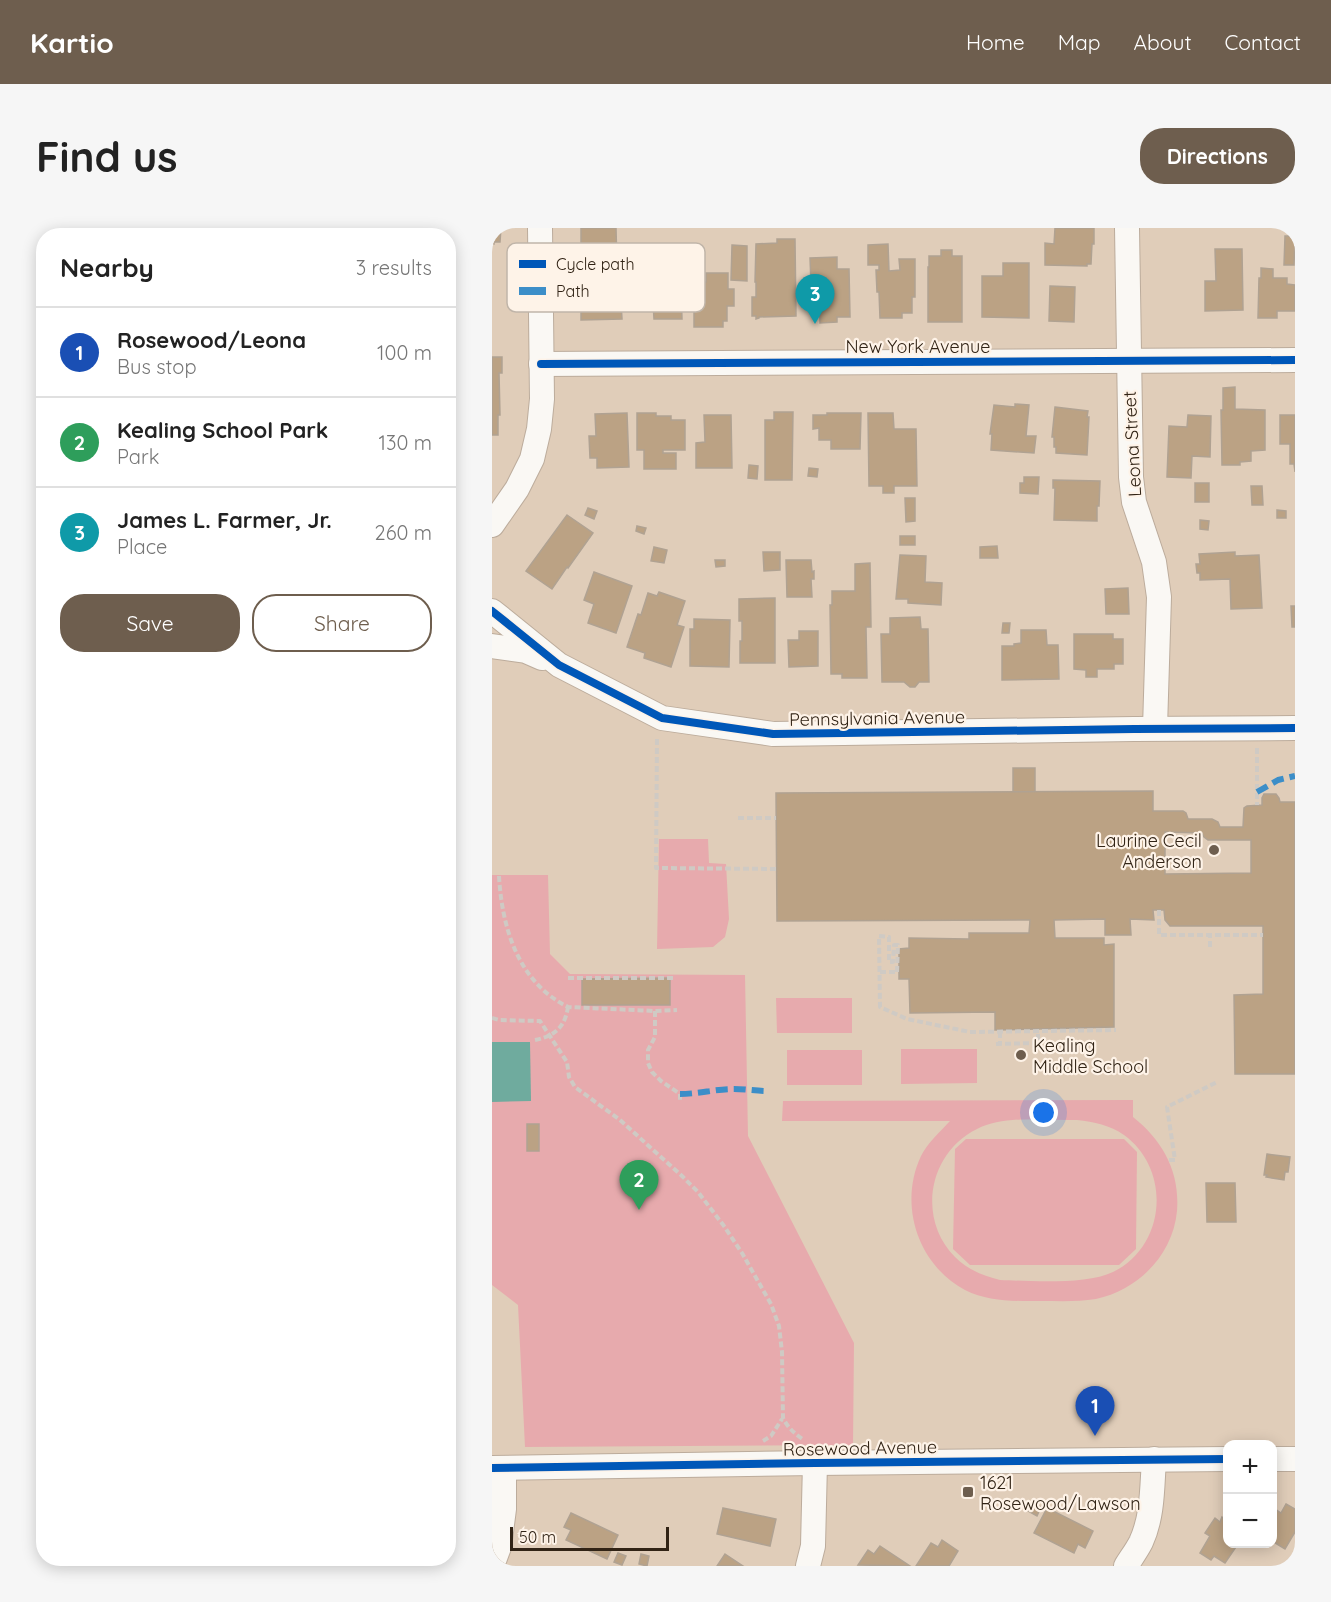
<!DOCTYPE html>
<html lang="en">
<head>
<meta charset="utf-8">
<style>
	body { margin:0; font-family:Quicksand,sans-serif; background:#f6f6f6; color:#222 }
	.controls { position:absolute; right:18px; bottom:18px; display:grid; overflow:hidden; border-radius:12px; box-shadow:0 3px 15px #0003 }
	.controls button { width:54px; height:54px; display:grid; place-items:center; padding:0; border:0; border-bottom:2px solid #e0e0e0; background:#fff; color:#222; font:30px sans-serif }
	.scale { position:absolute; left:18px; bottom:15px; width:159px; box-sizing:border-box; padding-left:6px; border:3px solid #312315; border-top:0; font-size:16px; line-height:21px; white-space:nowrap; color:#312315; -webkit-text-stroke:4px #fef3e8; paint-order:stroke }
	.you { position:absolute; left:552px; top:885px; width:21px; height:21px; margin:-15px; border:4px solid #fff; border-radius:50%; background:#1a73e8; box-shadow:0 0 0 9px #1a73e833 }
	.badge { display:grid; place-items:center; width:39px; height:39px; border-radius:50%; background:#6e5e4e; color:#fff; font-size:20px; font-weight:700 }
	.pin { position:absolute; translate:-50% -50px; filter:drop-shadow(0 2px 3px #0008) }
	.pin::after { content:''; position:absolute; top:32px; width:21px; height:18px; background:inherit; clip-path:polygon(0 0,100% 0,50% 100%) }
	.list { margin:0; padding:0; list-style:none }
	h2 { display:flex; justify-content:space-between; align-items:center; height:78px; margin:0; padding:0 24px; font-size:26px }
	h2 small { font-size:20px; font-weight:400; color:#767676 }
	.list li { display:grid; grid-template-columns:39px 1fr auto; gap:18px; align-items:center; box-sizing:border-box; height:90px; padding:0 24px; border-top:2px solid #e0e0e0 }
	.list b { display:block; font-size:22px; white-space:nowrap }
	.list p { margin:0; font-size:20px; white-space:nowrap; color:#767676 }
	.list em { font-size:20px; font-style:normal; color:#767676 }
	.actions { display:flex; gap:12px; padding:18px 24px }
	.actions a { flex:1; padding:14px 0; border:2px solid #6e5e4e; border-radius:24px; text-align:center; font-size:21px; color:#6e5e4e }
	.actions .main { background:#6e5e4e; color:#fff }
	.map { position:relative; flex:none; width:803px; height:1338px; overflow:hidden; border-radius:24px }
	header { display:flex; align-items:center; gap:36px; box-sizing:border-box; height:84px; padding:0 30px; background:#6e5e4e; color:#fff }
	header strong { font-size:28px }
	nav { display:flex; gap:33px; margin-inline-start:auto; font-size:21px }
	.intro { display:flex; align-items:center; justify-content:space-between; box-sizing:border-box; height:144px; padding:0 36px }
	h1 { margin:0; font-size:42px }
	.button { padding:15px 27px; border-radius:24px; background:#6e5e4e; color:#fff; font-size:21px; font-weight:700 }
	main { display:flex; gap:36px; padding:0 36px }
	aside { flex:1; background:#fff; border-radius:24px; box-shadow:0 3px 15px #0003 }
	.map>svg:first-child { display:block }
	.green { fill:#e7aaad; fill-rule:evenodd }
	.water { fill:#6fab9e }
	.building { fill:#bba284; stroke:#b0a292; stroke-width:1.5; fill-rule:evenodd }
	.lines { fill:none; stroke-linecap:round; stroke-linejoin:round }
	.minor-casing { stroke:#bcac9c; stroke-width:26 }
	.path { stroke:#cfcac4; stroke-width:4; stroke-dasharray:6 3; stroke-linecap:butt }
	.minor { stroke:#faf8f4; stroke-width:24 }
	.quiet { stroke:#3c8ec8; stroke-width:6; stroke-dasharray:12 6; stroke-linecap:butt }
	.cycleway-casing { stroke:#fef3e8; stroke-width:11 }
	.cycleway { stroke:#0057b8; stroke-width:8 }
	.poi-dot { fill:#6e5e4e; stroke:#fef3e8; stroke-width:2 }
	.labels { text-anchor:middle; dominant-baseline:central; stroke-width:4.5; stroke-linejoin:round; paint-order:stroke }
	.street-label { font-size:18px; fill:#312315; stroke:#fef3e8 }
	.poi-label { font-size:18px; fill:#312315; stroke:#fef3e8; text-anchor:start }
	.key { fill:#fef3e8; stroke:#c0b5a9; stroke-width:1.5 }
	.key-label { font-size:16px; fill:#312315 }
</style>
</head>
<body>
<header>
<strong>Kartio</strong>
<nav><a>Home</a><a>Map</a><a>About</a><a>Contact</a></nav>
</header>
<div class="intro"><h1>Find us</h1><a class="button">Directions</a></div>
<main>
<aside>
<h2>Nearby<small>3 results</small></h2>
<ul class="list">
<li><span class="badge" style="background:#1a4fb4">1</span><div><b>Rosewood/Leona</b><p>Bus stop</p></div><em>100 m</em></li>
<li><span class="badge" style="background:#2e9e5b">2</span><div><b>Kealing School Park</b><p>Park</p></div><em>130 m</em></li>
<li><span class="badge" style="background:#0f9aa8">3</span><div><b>James L. Farmer, Jr.</b><p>Place</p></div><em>260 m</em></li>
</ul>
<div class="actions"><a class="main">Save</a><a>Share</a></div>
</aside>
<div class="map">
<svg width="803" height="1338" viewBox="0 0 803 1338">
	<rect width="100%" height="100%" fill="#e0cdb9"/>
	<g class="green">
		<polygon points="167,611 216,611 217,635 234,636 237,691 233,709 221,719 165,721"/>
		<polygon points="0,647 56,647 58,726 78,746 253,747 256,908 362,1115 361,1217 33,1219 26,1077 0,1057"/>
		<polygon points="284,770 360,770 360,805 285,805"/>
		<polygon points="409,821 485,821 485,855 409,856"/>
		<rect x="295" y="822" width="75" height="35"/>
		<path d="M641 872V889C671 913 688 944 685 983 681 1027 646 1062 604 1071 586 1074 567 1073 549 1073 523 1073 497 1074 473 1062 426 1037 406 977 429 928 436 914 448 904 458 893H290L291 873ZM585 892C602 894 618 897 632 907 680 942 674 1018 621 1044 594 1057 538 1053 508 1052 491 1048 475 1041 463 1029 425 991 436 925 485 901 513 887 554 892 585 892Z"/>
		<polygon points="474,911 632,911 645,924 644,1021 627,1037 478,1037 461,1021 463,921"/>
	</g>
	<polygon class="water" points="0,814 38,814 39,873 0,874"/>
	<g class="building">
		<polygon points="0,0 9,0 8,14 2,14 2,16 0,16"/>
		<polygon points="89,0 124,0 126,75 129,75 130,91 89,92"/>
		<polygon points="563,0 602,0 602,16 600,16 599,36 595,36 595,38 553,37 553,15 562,16"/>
		<polygon points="793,8 803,8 802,37 792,37"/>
		<polygon points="285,11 303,11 304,88 267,89 267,90 264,91 264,88 260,88 260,69 264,69 264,54 263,54 264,16 285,15"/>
		<polygon points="396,16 397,43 408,42 407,31 423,31 423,69 420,69 420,85 410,85 410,90 388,90 387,64 385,64 384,42 387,42 387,37 376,37 376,17"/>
		<polygon points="240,17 255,18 255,53 239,52"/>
		<polygon points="723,21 750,21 751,82 713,83 713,53 724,53"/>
		<polygon points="449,22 460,22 460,28 470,28 470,94 436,94 436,39 437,39 437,28 449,28"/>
		<polygon points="345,29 345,41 357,41 358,89 345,89 345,94 328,95 327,54 319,55 318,30"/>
		<polygon points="173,35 188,35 190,91 162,91 161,73 152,74 152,70 142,70 141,43 173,42"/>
		<polygon points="511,35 537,35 537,90 490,89 490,48 511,48"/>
		<polygon points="769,40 781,41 781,50 795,50 795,56 803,57 803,83 785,83 785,90 766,90 767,50 769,50"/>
		<polygon points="214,45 236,45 236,61 242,61 242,78 235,78 235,93 231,93 231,99 202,99 202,54 214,54"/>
		<polygon points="558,58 583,59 582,94 557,93"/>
		<polygon points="0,129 10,129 10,145 7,145 8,187 6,187 6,207 0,207"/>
		<polygon points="743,159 743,181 773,182 773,222 759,223 759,233 748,234 748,237 730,237 729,182 731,182 731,160"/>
		<polygon points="523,176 537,177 534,208 544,208 542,225 499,222 500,206 498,206 502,177 523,179"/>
		<polygon points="563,179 596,183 595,189 597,189 595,227 564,225 564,219 562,219 562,209 560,209"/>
		<polygon points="282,184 301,184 300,252 273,252 273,192 282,192"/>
		<polygon points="135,185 137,239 105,240 105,230 98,230 97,208 104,208 103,186"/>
		<polygon points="145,185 164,185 164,188 179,188 179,192 193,192 193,222 171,222 171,225 184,225 184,241 152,241 152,222 145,222"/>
		<polygon points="335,185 369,185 368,221 339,221 339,212 327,212 327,200 321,201 321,187 335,187"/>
		<polygon points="376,185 401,185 402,201 424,201 425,258 402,258 402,265 391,265 391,258 377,258"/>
		<polygon points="212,187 239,187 240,240 204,240 204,215 213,214"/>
		<polygon points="696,187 719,188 718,229 700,228 699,250 675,249 677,198 695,199"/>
		<polygon points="788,187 803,187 803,244 802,236 798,236 798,216 788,216"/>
		<polygon points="257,237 266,238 265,251 256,250"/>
		<polygon points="317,240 326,241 325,249 316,248"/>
		<polygon points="532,249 547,249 546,266 528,265 528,255 532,255"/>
		<polygon points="561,252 608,253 607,278 605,278 605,293 562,292 563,260 561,260"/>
		<rect x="703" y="255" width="14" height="19"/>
		<polygon points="759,258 770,258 771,277 760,277"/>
		<polygon points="413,270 423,270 423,293 414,294"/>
		<polygon points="96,280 105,283 102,291 93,287"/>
		<polygon points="785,282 794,283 794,290 785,290"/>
		<polygon points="75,287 101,305 76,340 75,339 60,361 34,343"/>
		<polygon points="708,292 717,293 716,302 708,301"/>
		<polygon points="145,298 154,300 152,306 144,303"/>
		<rect x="408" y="308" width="15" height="9"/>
		<polygon points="505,318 506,330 488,330 488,319"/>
		<polygon points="162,319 175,322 172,335 159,333"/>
		<polygon points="271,324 288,324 288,342 272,343"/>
		<polygon points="743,324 743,328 767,327 770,380 739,381 738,351 708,352 708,345 705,345 704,336 708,336 707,326"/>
		<polygon points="408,327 434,328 433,354 450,355 449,377 416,375 416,371 404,371"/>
		<polygon points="223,332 233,332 233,338 224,339"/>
		<polygon points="294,332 319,332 320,344 322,343 322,351 319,351 320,369 295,369"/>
		<polygon points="378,335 379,399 374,399 375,450 350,450 350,446 339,446 338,377 340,377 340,363 363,363 363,336"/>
		<polygon points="102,344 140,358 124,405 96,395 102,376 92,372"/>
		<polygon points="636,360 637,386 614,386 613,361"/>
		<polygon points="167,364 193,373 185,397 192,399 179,439 152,430 153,425 135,419 146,386 149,387 156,365 165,368"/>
		<polygon points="283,370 283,435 248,435 248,413 250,413 250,393 247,393 247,371"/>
		<polygon points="799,378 803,378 803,399 800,399"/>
		<polygon points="428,389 429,401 436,401 437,454 427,454 423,459 418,459 412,454 390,454 389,406 398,406 398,390"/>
		<polygon points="202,391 238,392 237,439 198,438 198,401 202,401"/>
		<polygon points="511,395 518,395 517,405 510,405"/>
		<polygon points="529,402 554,402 555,417 566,417 567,451 510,452 510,418 522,418 522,416 529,415"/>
		<polygon points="307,403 326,403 326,438 297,439 296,412 307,412"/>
		<polygon points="582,406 621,406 621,411 631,411 631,436 622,436 622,441 605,441 605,449 594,449 594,442 582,441"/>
		<rect x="521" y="540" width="22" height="24"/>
		<path d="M661 563V583H691L694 585 696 591H720L726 594 728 599H751L752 580 755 578 770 577V570L772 566H784L787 570 788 574H803V846H743L742 767 771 766V698H678L673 692 672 682H661L662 692 638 691 639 707H613V691L562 692 563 710H612V717L622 716V799L503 802V784L418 785 417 751H407V721L417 720V710L477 711V705H537L538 692 285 693 284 565ZM673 604 710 605 712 609 716 612H759V645L673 646Z"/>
		<polygon points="178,750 178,777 90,777 90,751"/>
		<rect x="35" y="896" width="12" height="27"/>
		<polygon points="775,926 798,929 796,944 793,944 792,952 774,949 775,947 772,947"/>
		<polygon points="714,955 743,955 744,994 715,994"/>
		<polygon points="540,1275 549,1279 545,1288 536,1283"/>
		<polygon points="794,1276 803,1281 803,1304 793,1321 780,1313 780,1279 789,1285"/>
		<polygon points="231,1280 284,1291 278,1318 225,1306"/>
		<polygon points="555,1280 601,1303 593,1320 586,1316 582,1325 542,1305"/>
		<polygon points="79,1285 126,1307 115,1331 74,1312 79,1302 72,1299"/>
		<polygon points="730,1289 736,1293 736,1316 746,1316 733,1335 722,1328 719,1332 708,1325 718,1308 713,1305 723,1290 728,1294"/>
		<polygon points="450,1312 466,1323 457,1338 424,1338 439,1315 446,1319"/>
		<polygon points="388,1318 418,1338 366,1337 376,1322 382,1326"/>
		<polygon points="126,1325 134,1328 130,1337 122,1334"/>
		<polygon points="149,1326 157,1328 155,1338 147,1336"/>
		<polygon points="233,1326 251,1338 225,1338"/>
	</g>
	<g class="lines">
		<defs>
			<g id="minor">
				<polyline points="635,0 639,249 642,274 662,334 667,369 663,500"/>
				<polyline points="49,136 803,132"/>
				<polyline points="0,297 25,261 40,231 47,201 50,171 48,0"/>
				<polyline points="0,383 67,437 170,490 281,506 642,501 803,500"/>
				<polyline points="0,418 34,423 50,430"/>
				<polyline points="780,1231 803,1231"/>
				<polyline points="0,1240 323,1235 736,1231"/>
				<polyline points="0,1338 7,1319 12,1281 12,1240"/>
				<polyline points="316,1338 321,1318 323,1235"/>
				<path d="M634 1338C639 1330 645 1322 649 1314 661 1288 660 1259 662 1231"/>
			</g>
		</defs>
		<use href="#minor" class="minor-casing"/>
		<g class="path">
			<polyline points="165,511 164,640 285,641"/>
			<polyline points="765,520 765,577"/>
			<polyline points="246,590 284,590"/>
			<path d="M7 648C10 700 26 754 76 779L163 783 185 782"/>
			<polyline points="667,682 667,707 771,707"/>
			<polyline points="718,719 718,707"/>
			<polyline points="388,744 406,744"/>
			<polyline points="405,744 406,717 402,717 401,734 397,734 397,709 387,708 388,779 415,791 478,804 624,802"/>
			<polyline points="76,750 184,750"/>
			<polyline points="163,783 163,809 156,822 156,835 160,844 169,853 188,866 188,874"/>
			<path d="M0 790 7 792 48 793 75 834 77 849 83 859 128 892 190 948 206 964 232 998 250 1025 279 1076 287 1098 290 1124 291 1190C296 1200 303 1206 312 1212"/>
			<polyline points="508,804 508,816"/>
			<path d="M43 812C63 808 73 799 76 779"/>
			<polyline points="504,816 546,815 546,803"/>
			<polyline points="677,932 683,932 675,879 725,854"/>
			<polyline points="271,1213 279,1208 290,1191"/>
		</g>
		<use href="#minor" class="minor"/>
		<g class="quiet">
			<polyline points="765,564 786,552 803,548"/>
			<path d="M188 866C206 866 224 861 242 861 253 861 264 863 276 863"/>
		</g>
		<defs>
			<g id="cycleway">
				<polyline points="49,136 803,132"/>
				<polyline points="0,383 67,437 170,490 281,506 642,501 803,500"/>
				<polyline points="0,1240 323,1235 736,1231"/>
			</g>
		</defs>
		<use href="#cycleway" class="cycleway-casing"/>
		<use href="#cycleway" class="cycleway"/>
	</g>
	<g class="poi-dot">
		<circle cx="722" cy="622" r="6"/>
		<circle cx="529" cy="827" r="6"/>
		<rect x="470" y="1258" width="12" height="12" rx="3"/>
	</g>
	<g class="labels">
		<g class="street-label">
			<text x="426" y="118">New York Avenue</text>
			<text transform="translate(640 216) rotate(-93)">Leona Street</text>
			<text transform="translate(385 490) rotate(-1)">Pennsylvania Avenue</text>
			<text transform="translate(368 1220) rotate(-1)">Rosewood Avenue</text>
		</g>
		<g class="poi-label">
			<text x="710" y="612" text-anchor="end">Laurine Cecil<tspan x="710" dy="21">Anderson</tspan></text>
			<text x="541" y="817">Kealing<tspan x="541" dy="21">Middle School</tspan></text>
			<text x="488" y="1254">1621<tspan x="488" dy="21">Rosewood/Lawson</tspan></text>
		</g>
	</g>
	<rect x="15" y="15" width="198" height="69" rx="9" class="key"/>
	<rect x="27" y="32" width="27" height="8" fill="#0057b8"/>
	<rect x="27" y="59" width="27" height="8" fill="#3c8ec8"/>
	<g class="key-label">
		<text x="64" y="42">Cycle path</text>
		<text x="64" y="69">Path</text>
	</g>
</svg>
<div class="controls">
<button>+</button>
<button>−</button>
</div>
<div class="scale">50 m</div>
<div class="you"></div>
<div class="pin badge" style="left:603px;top:1208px;background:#1a4fb4">1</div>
<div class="pin badge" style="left:147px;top:982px;background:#2e9e5b">2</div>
<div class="pin badge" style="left:323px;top:96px;background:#0f9aa8">3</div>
</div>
</main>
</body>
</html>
